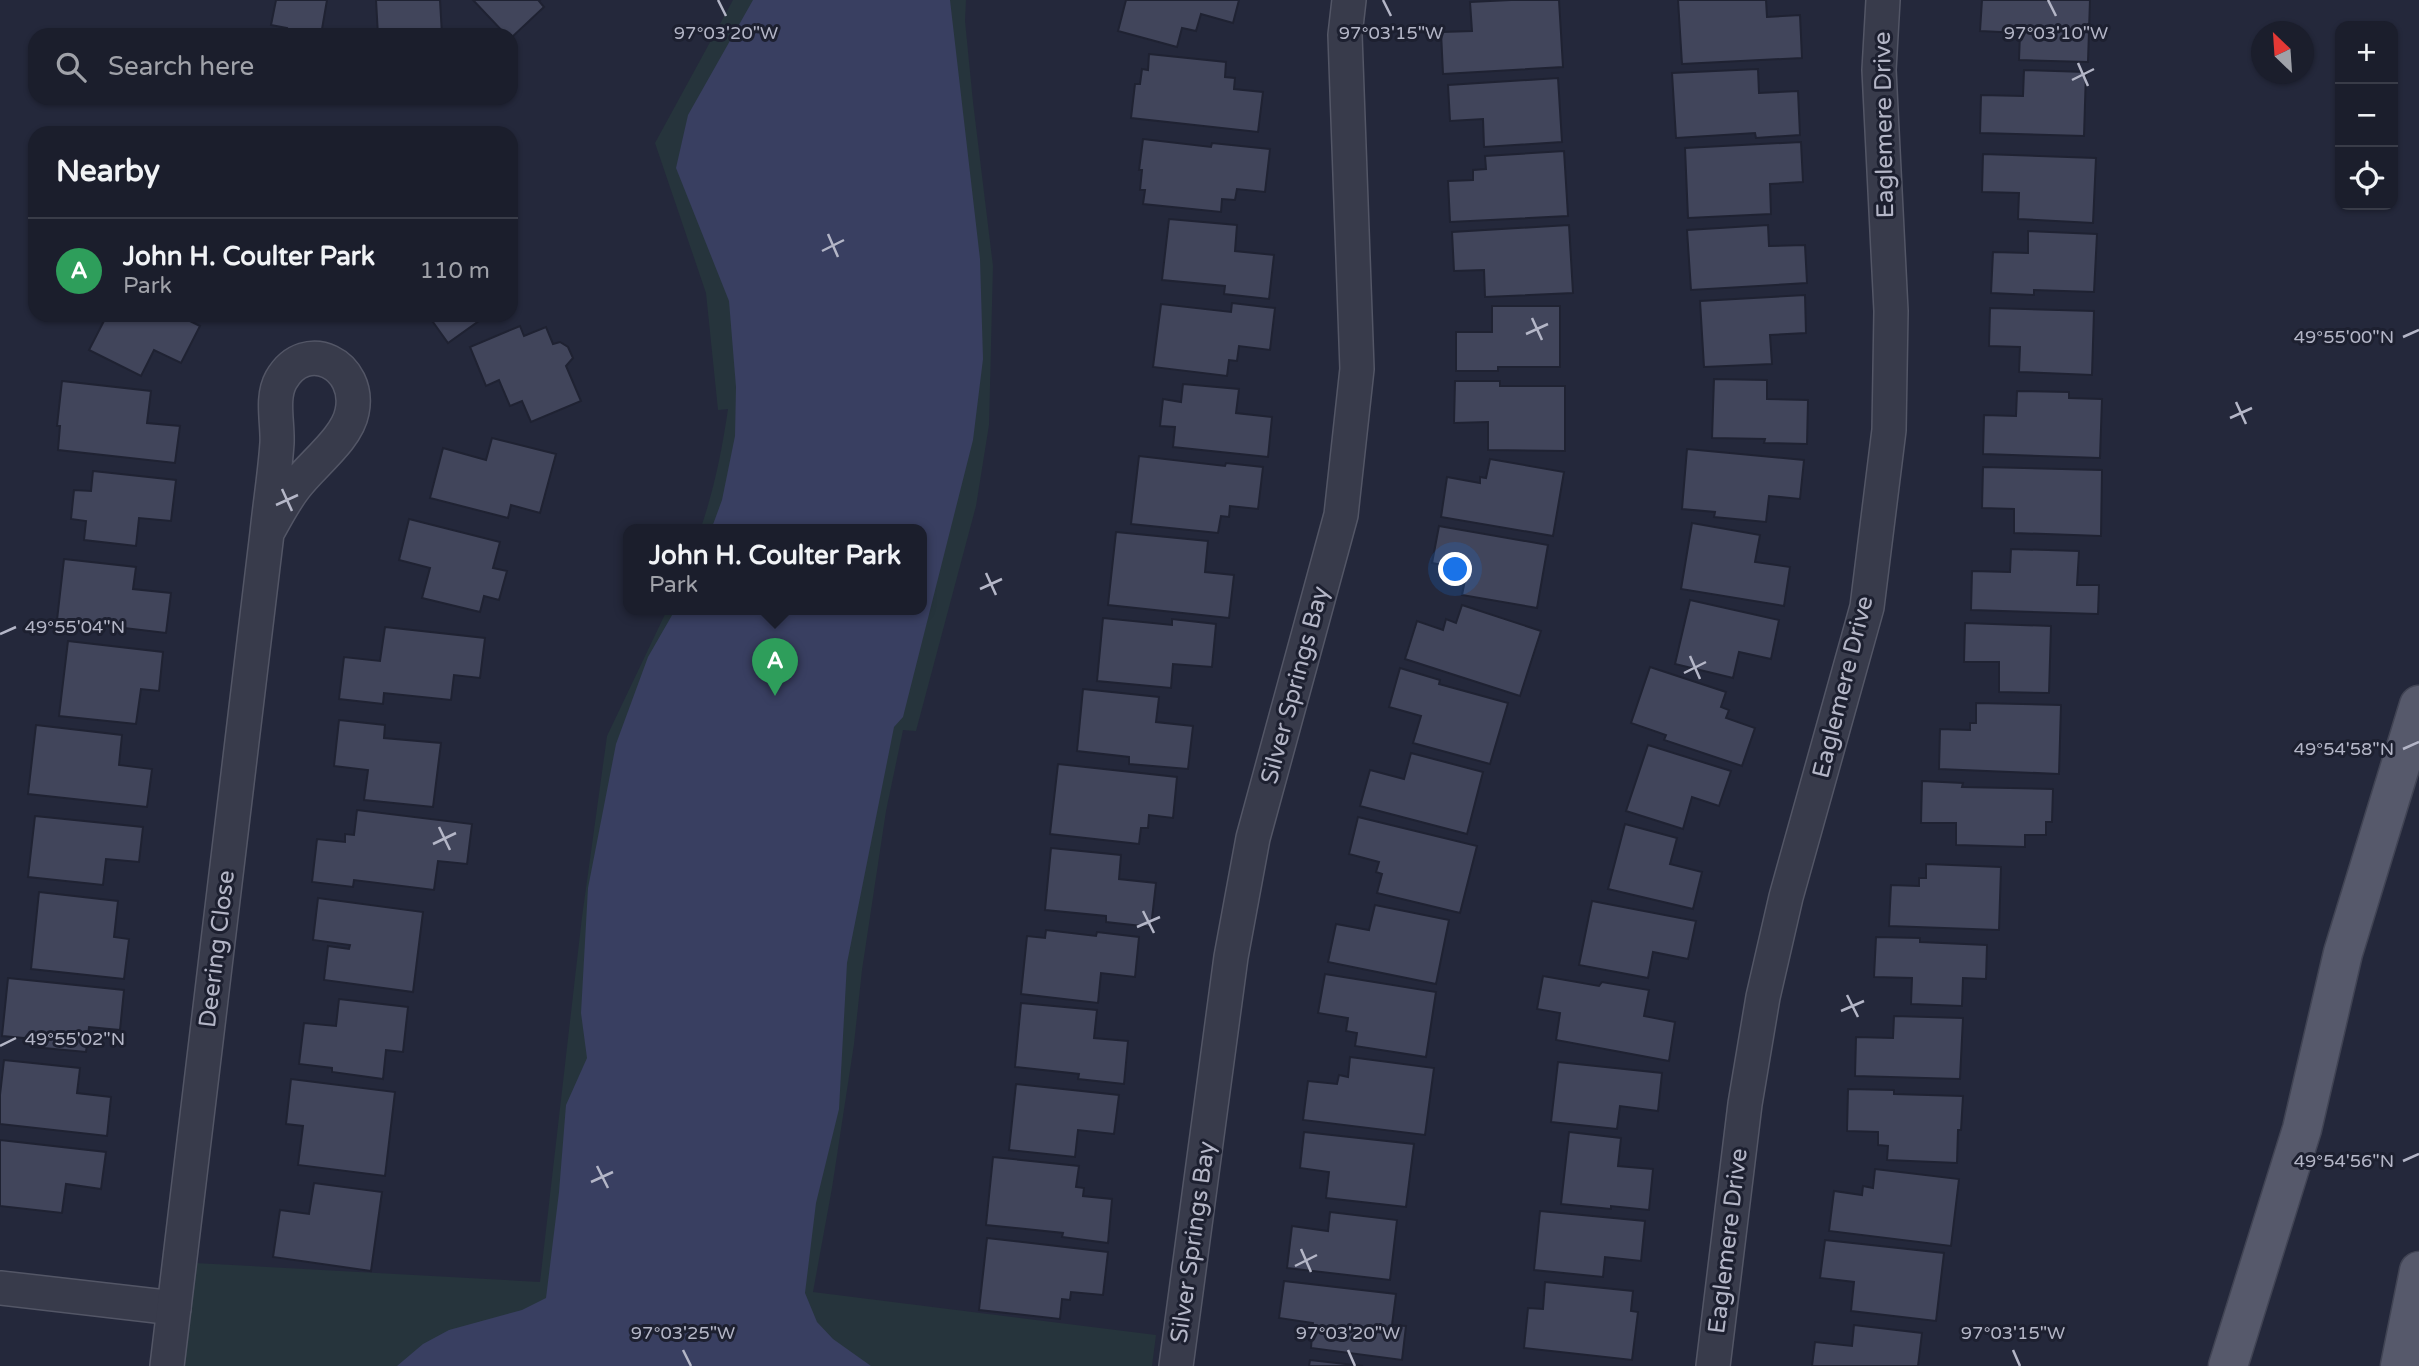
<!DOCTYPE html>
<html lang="en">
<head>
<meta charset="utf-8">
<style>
	body { margin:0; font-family:"Varela Round",sans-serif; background:#282b38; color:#f1f3f6 }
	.controls { position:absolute; right:21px; top:21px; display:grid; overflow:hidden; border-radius:14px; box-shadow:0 2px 5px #0004 }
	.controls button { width:63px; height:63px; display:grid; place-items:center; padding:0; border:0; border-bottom:2px solid #393c48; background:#1b1e2c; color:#f1f3f6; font:35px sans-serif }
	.compass { position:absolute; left:2251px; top:21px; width:63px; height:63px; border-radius:50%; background:#1b1e2c; box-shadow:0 2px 5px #0004; rotate:335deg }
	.you { position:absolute; left:1456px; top:570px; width:24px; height:24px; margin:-18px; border:5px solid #fff; border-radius:50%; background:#1a73e8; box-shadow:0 0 0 10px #1a73e833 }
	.badge { display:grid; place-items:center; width:46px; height:46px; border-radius:50%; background:#0b8043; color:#fff; font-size:23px; font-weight:700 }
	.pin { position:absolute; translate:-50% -58px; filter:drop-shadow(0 2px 4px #0008) }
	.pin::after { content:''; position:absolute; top:37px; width:24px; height:21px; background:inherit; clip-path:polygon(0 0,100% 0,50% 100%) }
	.popup { position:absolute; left:623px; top:524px; width:304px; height:91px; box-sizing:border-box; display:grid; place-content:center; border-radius:14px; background:#1b1e2c; filter:drop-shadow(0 2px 5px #0005); font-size:23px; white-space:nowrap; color:#a0a2a9 }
	.popup b { font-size:26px; color:#f1f3f6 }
	.popup::after { content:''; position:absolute; left:50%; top:100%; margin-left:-14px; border:14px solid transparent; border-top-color:#1b1e2c }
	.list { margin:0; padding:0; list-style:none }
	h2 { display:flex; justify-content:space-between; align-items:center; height:91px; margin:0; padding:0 28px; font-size:30px }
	h2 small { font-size:23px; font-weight:400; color:#a0a2a9 }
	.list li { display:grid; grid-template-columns:46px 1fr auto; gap:21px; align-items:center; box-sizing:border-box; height:105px; padding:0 28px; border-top:2px solid #393c48 }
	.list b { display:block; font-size:26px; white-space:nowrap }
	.list p { margin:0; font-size:23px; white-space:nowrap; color:#a0a2a9 }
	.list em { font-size:23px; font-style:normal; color:#a0a2a9 }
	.icon { flex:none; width:38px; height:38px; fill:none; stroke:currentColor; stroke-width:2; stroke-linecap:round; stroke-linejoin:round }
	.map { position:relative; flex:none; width:2419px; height:1366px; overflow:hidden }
	.search { position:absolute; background:#1b1e2c; box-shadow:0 2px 5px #0004; left:28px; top:28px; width:490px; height:77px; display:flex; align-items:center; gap:18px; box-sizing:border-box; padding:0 24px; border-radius:21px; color:#a0a2a9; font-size:26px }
	.panel { position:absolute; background:#1b1e2c; box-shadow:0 2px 5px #0004; left:28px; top:126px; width:490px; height:196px; border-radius:21px }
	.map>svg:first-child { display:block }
	.green { fill:#26343c }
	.water { fill:#393f61 }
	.building { fill:#41455b; stroke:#1f2232; stroke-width:2 }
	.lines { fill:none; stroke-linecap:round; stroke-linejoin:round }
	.street-casing { stroke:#535666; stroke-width:36 }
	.primary-casing { stroke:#414454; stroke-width:41 }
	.street { stroke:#383b4b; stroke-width:33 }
	.primary { stroke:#56596b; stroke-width:38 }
	.ticks { fill:none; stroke:#b4b6c7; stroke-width:2.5 }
	.labels { text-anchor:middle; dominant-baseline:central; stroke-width:6; stroke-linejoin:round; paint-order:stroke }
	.street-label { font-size:24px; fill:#b4b6c7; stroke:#1d2030 }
	.ticks-label { font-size:18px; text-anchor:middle; fill:#b4b6c7; stroke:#1d2030; stroke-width:6; stroke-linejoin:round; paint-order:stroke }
</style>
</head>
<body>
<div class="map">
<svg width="2419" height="1366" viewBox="0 0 2419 1366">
	<rect width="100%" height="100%" fill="#24283b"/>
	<path class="green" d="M733 0H966L965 21 973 102 993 266 989 425 976 506 916 731 903 730 886 811 862 970 854 1044 832 1188 813 1292 1156 1335 1152 1366H183L195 1263 540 1282 582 917 607 736 667 610H922V530H700C714 491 722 450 728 409L718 410 706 293 655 143Z"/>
	<polygon class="water" points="753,0 950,0 980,259 983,359 973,440 903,717 894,727 847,963 839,1109 816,1203 805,1293 817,1322 833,1339 871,1366 397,1366 423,1344 449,1330 522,1310 546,1298 559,1192 566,1105 587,1058 581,1013 588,888 616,744 648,657 675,610 922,610 922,530 711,530 722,500 735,436 736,387 729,301 676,168 688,115"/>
	<g class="building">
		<polygon points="276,0 327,0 321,35 286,35 287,28 271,25"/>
		<polygon points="376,0 440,0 442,35 378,35"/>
		<polygon points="473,0 540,0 539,1 544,7 511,38 511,35 506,35"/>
		<polygon points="1126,0 1239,0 1233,23 1201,14 1196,31 1182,28 1177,47 1118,31"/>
		<polygon points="1511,0 1559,0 1563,67 1443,74 1441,32 1472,31 1470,2"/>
		<polygon points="1678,0 1766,0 1767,17 1800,15 1802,58 1682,64"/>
		<polygon points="1982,0 2090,0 2088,62 2019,60 2020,33 1980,31"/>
		<polygon points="1149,54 1226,62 1225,77 1235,78 1234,89 1263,92 1258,132 1131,118 1135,84 1140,84 1142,69 1148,70"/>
		<polygon points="1758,69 1759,93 1798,91 1800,135 1756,138 1755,133 1676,138 1672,73"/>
		<polygon points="2024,70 2086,72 2084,136 1980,133 1981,95 2023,96"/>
		<polygon points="1558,78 1562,142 1484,147 1483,119 1450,121 1448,85"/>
		<polygon points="1143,139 1211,147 1212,143 1270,149 1265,192 1237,189 1235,200 1222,199 1221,212 1143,204 1145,190 1140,190 1142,170 1139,170"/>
		<polygon points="1801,142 1803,182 1770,184 1771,214 1688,218 1685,148"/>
		<polygon points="1564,151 1568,216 1450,222 1448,181 1473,180 1473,170 1486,169 1485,156"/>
		<polygon points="1983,154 2096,158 2093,223 2018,219 2019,193 1982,192"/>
		<polygon points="1169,219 1237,225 1235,251 1274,255 1269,299 1224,294 1225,286 1162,280"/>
		<polygon points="1569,225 1573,293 1485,297 1484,270 1454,271 1452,232"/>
		<polygon points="1768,225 1769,246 1805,245 1807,283 1691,290 1687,230"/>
		<polygon points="2028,231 2097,234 2094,292 2034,290 2034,295 1991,293 1993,252 2028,253"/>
		<polygon points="1805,295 1806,333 1770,335 1772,364 1704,367 1700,301"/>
		<polygon points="1232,303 1275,308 1270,350 1239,346 1237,361 1229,360 1227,376 1153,367 1161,304 1231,312"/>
		<polygon points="1492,306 1560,306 1560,367 1498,367 1498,371 1456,371 1456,332 1492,332"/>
		<polygon points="1990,308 2094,311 2092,375 2019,372 2020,347 1989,346"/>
		<polygon points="107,315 178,315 200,326 181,363 154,350 141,376 89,350"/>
		<polygon points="428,315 480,315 483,318 448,343"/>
		<polygon points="520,326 524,336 546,327 553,344 560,342 568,347 573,358 566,366 581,401 531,422 522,401 510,406 499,380 486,386 470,347"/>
		<polygon points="1714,379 1767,380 1767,399 1808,400 1807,444 1764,443 1765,439 1712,438"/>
		<polygon points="62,381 151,391 147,423 180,426 175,463 58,450 60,426 57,426"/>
		<polygon points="1455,381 1500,381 1500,386 1565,386 1565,451 1488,450 1488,422 1454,423"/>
		<polygon points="1183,384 1239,389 1236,413 1272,417 1268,457 1173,447 1175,427 1160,426 1163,399 1181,402"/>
		<polygon points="2017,391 2069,392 2069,398 2102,399 2100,458 1983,454 1984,415 2016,416"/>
		<polygon points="492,438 556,454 540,513 511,505 508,518 430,498 443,448 486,460"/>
		<polygon points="1687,449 1804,460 1800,499 1769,496 1766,522 1714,517 1715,512 1682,509"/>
		<polygon points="1139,456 1225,466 1226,463 1263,467 1258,509 1230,506 1229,517 1221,516 1218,533 1131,524"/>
		<polygon points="1490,459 1564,472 1553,536 1441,517 1447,477 1480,483 1480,477 1486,478"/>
		<polygon points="1983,467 2102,470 2101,536 2014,533 2014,509 1982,508"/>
		<polygon points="93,471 176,480 171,521 139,518 136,546 84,540 86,521 71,519 74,490 91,491"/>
		<polygon points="409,519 500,542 493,568 507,571 499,600 484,596 480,612 422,598 430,568 399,560"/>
		<polygon points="1692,523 1760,535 1755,562 1790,567 1784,606 1681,589"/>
		<polygon points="1439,526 1548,545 1537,608 1462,595 1467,570 1432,563"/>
		<polygon points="1116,532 1208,541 1205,572 1234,575 1229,618 1108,605"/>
		<polygon points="2011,549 2079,551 2077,585 2099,585 2098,614 1971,610 1972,571 2010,572"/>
		<polygon points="64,559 136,567 133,589 171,593 166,633 57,620"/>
		<polygon points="1690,600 1779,620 1771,659 1739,652 1733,678 1675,664"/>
		<polygon points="1462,605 1541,631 1520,696 1405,659 1417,621 1443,630 1446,619 1456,623"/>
		<polygon points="1103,618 1172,625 1172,619 1216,624 1212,667 1173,664 1171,688 1097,681"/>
		<polygon points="1965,623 2051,626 2049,693 1999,692 1999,662 1964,662"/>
		<polygon points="385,627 485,638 480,678 454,675 451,700 384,693 383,704 339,699 344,657 380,661"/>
		<polygon points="68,641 163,652 159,691 141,689 136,724 59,716"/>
		<polygon points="1650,667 1726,692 1721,707 1729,710 1726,718 1755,728 1742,766 1664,740 1666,735 1631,723"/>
		<polygon points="1400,668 1440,680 1439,684 1508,703 1490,764 1413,743 1421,716 1389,707"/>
		<polygon points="1083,689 1159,697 1156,722 1193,726 1188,769 1129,764 1129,757 1077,751"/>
		<polygon points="1976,703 2061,705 2059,774 1939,769 1940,729 1970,730 1970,723 1976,723"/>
		<polygon points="339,720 385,725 384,738 441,743 433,807 364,800 368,770 334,766"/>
		<polygon points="36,725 122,735 119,765 152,769 147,807 28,794"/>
		<polygon points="1648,745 1731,771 1719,806 1692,797 1683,829 1626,811"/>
		<polygon points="1411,753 1483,772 1467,834 1360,806 1370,770 1404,779"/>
		<polygon points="1058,764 1177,777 1173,818 1149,815 1148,828 1141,828 1139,844 1050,834"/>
		<polygon points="1922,781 1963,783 1962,787 2053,789 2052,822 2046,822 2046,835 2025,835 2025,847 1956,845 1956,823 1921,823"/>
		<polygon points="357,810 472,824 467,864 438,861 434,890 354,880 353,887 312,882 317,839 345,842 345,834 354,835"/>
		<polygon points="35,816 143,827 139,862 106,859 103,885 28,877"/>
		<polygon points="1358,817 1477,846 1460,913 1377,893 1382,874 1376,872 1379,862 1349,854"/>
		<polygon points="1625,824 1677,838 1670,864 1702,872 1693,909 1608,889"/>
		<polygon points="1051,848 1121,855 1119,879 1156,883 1151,927 1106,922 1106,916 1045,910"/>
		<polygon points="1926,864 2001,867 1999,930 1889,926 1891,885 1919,886 1919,878 1926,878"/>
		<polygon points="39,892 118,901 114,937 129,939 124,979 31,969"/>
		<polygon points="318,898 423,912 413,992 324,980 328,946 349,949 350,945 313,940"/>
		<polygon points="1592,901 1696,921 1688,959 1653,952 1648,978 1579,965"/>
		<polygon points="1375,905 1449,920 1436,984 1328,962 1336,924 1369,930"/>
		<polygon points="1046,930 1096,936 1097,932 1139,937 1135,977 1101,973 1098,1003 1021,994 1027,936 1045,938"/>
		<polygon points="1876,937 1920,938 1920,942 1987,945 1986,979 1963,978 1962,1006 1911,1004 1912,978 1874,977"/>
		<polygon points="1325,974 1436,992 1426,1057 1355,1046 1357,1033 1346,1031 1348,1018 1318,1013"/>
		<polygon points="1543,976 1599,986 1602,982 1649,990 1644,1016 1675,1022 1669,1061 1556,1040 1560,1013 1537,1009"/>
		<polygon points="8,978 124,990 120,1030 89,1027 86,1052 33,1047 34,1039 2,1036"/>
		<polygon points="339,999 408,1007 403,1052 386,1050 383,1079 332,1072 332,1068 299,1064 304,1023 336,1026"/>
		<polygon points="1021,1003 1097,1010 1094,1038 1128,1041 1124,1084 1078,1079 1079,1074 1015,1067"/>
		<polygon points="1894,1016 1963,1018 1960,1079 1855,1076 1856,1037 1893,1038"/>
		<polygon points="1350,1057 1434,1068 1425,1135 1303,1120 1308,1081 1337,1084 1339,1075 1348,1077"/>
		<polygon points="4,1060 80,1068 77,1093 111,1097 107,1136 0,1124 0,1095"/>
		<polygon points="1558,1062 1662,1073 1658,1111 1620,1106 1617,1129 1551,1122"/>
		<polygon points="291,1079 395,1092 385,1176 298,1165 303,1126 286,1124"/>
		<polygon points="1016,1084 1119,1095 1114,1134 1078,1130 1075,1157 1009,1150"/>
		<polygon points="1848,1089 1894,1090 1894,1094 1963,1096 1961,1130 1958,1130 1957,1163 1887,1160 1888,1146 1878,1145 1878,1132 1847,1131"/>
		<polygon points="1304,1132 1414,1144 1406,1207 1326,1198 1329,1172 1300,1168"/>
		<polygon points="1569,1132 1621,1138 1618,1166 1653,1169 1649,1210 1611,1206 1611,1209 1561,1204"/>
		<polygon points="0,1140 106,1152 101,1189 66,1184 62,1213 0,1206"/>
		<polygon points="993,1157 1079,1166 1076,1187 1084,1188 1083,1196 1112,1199 1108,1243 1062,1237 1063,1233 986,1225"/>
		<polygon points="1875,1169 1959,1179 1951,1246 1829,1231 1834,1191 1862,1195 1863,1186 1873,1188"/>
		<polygon points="314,1183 382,1192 371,1271 273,1257 280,1210 309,1214"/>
		<polygon points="1540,1211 1645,1221 1641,1261 1605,1257 1603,1277 1534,1270"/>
		<polygon points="1330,1212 1397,1220 1390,1280 1287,1268 1292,1226 1328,1231"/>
		<polygon points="987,1238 1108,1252 1103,1295 1071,1292 1070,1300 1062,1299 1060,1319 979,1310"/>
		<polygon points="1825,1240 1944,1253 1936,1321 1851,1311 1854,1282 1820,1278"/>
		<polygon points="1284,1281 1396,1294 1392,1325 1406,1326 1402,1360 1311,1348 1313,1323 1279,1318"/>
		<polygon points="1545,1282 1633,1291 1631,1311 1638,1312 1632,1360 1524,1348 1528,1308 1543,1309"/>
		<polygon points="1854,1325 1922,1333 1918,1366 1812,1366 1815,1342 1852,1346"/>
		<polygon points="1310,1360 1363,1366 1309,1366"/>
	</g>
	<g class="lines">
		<defs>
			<g id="street">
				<polyline points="0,1288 174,1308"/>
				<path d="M167 1366 267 533C270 503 275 473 277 443 278 423 271 398 281 380 306 336 362 365 352 412 347 439 311 465 295 487 284 501 276 517 267 533"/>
				<polyline points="1176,1366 1231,957 1253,838 1341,515 1357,369 1345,35 1349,0"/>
				<polyline points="1713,1366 1745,1104 1763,997 1786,897 1867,607 1889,430 1891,311 1879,70 1883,0"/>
			</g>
			<g id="primary">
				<polyline points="2228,1366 2302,1129 2343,953 2419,705"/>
				<polyline points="2400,1366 2419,1271"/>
			</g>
		</defs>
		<use href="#street" class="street-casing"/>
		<use href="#primary" class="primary-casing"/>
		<use href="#street" class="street"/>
		<use href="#primary" class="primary"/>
	</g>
	<path class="ticks" d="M718 0 726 16M1383 0 1391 16M2048 0 2056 16M2078 63 2088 86M2072 80 2094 69M828 234 838 257M822 251 844 240M1532 318 1542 340M1526 334 1548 324M2403 337 2419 330M2236 402 2246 424M2230 418 2252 408M282 489 292 511M276 505 298 495M986 573 996 595M980 589 1002 579M0 634 16 627M1690 656 1700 679M1684 673 1706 662M2403 749 2419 742M439 827 450 850M433 844 456 833M1143 911 1154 933M1137 927 1160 917M1847 995 1858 1017M1841 1011 1864 1001M0 1046 16 1038M2403 1161 2419 1154M597 1166 608 1188M591 1182 613 1172M1301 1249 1311 1272M1295 1266 1317 1255M683 1350 691 1366M1348 1350 1355 1366M2013 1350 2020 1366"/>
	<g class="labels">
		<g class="street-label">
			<text transform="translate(1884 125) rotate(-91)">Eaglemere Drive</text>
			<text transform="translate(1295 685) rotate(-75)">Silver Springs Bay</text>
			<text transform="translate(1843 687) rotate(-76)">Eaglemere Drive</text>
			<text transform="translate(217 949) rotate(-83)">Deering Close</text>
			<text transform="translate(1728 1241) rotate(-83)">Eaglemere Drive</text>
			<text transform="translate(1193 1242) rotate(-82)">Silver Springs Bay</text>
		</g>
	</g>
	<g class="ticks-label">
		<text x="726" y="39">97°03'20"W</text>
		<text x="1391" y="39">97°03'15"W</text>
		<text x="2056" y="39">97°03'10"W</text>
		<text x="2344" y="343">49°55'00"N</text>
		<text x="75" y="633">49°55'04"N</text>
		<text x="2344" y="755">49°54'58"N</text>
		<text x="75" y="1045">49°55'02"N</text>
		<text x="2344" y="1167">49°54'56"N</text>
		<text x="683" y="1339">97°03'25"W</text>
		<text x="1348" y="1339">97°03'20"W</text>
		<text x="2013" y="1339">97°03'15"W</text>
	</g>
</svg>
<div class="controls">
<button>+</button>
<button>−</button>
<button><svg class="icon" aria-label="locate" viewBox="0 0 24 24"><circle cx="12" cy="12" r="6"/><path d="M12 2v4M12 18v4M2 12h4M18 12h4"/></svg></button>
</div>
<svg class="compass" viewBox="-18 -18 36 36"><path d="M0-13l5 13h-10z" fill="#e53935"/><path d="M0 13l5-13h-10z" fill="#a0a2a9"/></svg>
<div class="you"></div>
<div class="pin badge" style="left:775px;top:696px;background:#2e9e5b">A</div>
<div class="popup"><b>John H. Coulter Park</b>Park</div>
<div class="search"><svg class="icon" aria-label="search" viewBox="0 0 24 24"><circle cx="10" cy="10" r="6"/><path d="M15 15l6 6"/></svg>Search here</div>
<section class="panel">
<h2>Nearby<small></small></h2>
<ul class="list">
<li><span class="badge" style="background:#2e9e5b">A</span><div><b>John H. Coulter Park</b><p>Park</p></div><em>110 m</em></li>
</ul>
</section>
</div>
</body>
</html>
